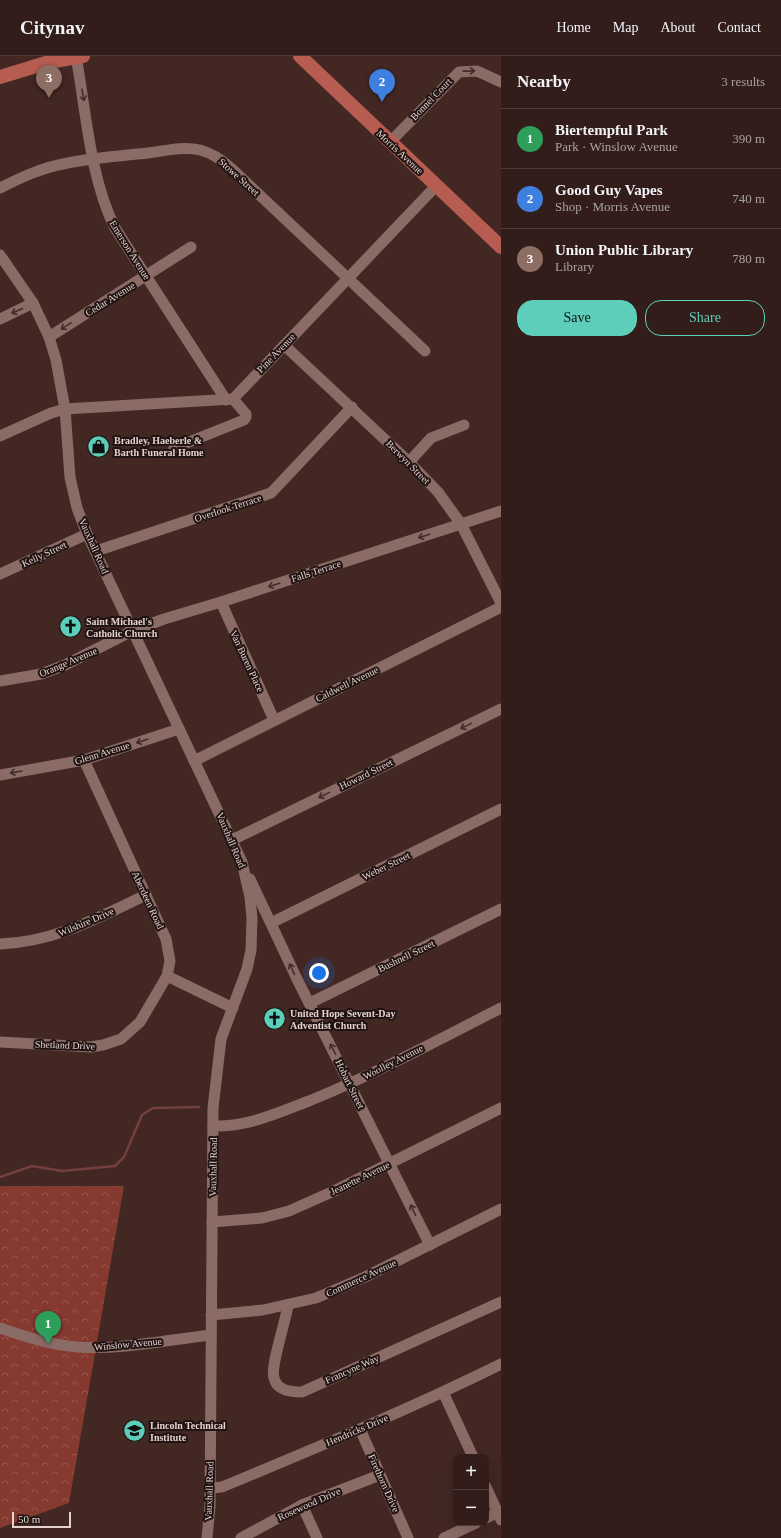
<!DOCTYPE html>
<html lang="en">
<head>
<meta charset="utf-8">
<style>
	body { margin:0; font-family:"Times New Roman",serif; background:#3d2a27; color:#f1f3f6 }
	.controls { position:absolute; right:12px; bottom:12px; display:grid; overflow:hidden; border-radius:8px; box-shadow:0 4px 16px #0002 }
	.controls button { width:36px; height:36px; display:grid; place-items:center; padding:0; border:0; border-bottom:1px solid #4d3b39; background:#321d1a; color:#f1f3f6; font:20px sans-serif }
	.scale { position:absolute; left:12px; bottom:10px; width:59px; box-sizing:border-box; padding-left:4px; border:2px solid #e5d2cf; border-top:0; font-size:11px; line-height:14px; white-space:nowrap; color:#e5d2cf; -webkit-text-stroke:3px #201412; paint-order:stroke }
	.you { position:absolute; left:319px; top:917px; width:14px; height:14px; margin:-10px; border:3px solid #fff; border-radius:50%; background:#1a73e8; box-shadow:0 0 0 6px #1a73e833 }
	.badge { display:grid; place-items:center; width:26px; height:26px; border-radius:50%; background:#5dceb9; color:#fff; font-size:13px; font-weight:700 }
	.pin { position:absolute; translate:-50% -33px; filter:drop-shadow(0 1px 2px #0008) }
	.pin::after { content:''; position:absolute; top:21px; width:14px; height:12px; background:inherit; clip-path:polygon(0 0,100% 0,50% 100%) }
	.list { margin:0; padding:0; list-style:none }
	h2 { display:flex; justify-content:space-between; align-items:center; height:52px; margin:0; padding:0 16px; font-size:17px }
	h2 small { font-size:13px; font-weight:400; color:#a8a2a2 }
	.list li { display:grid; grid-template-columns:26px 1fr auto; gap:12px; align-items:center; box-sizing:border-box; height:60px; padding:0 16px; border-top:1px solid #4d3b39 }
	.list b { display:block; font-size:15px; white-space:nowrap }
	.list p { margin:0; font-size:13px; white-space:nowrap; color:#a8a2a2 }
	.list em { font-size:13px; font-style:normal; color:#a8a2a2 }
	.actions { display:flex; gap:8px; padding:12px 16px }
	.actions a { flex:1; padding:9px 0; border:1px solid #5dceb9; border-radius:16px; text-align:center; font-size:14px; color:#5dceb9 }
	.actions .main { background:#5dceb9; color:#111 }
	.map { position:relative; flex:none; width:501px; height:1482px; overflow:hidden }
	header { display:flex; align-items:center; gap:24px; box-sizing:border-box; height:56px; padding:0 20px; background:#321d1a; border-bottom:1px solid #4d3b39 }
	header strong { font-size:19px }
	nav { display:flex; gap:22px; margin-inline-start:auto; font-size:14px }
	main { display:flex }
	aside { flex:1; background:#321d1a }
	.map>svg:first-child { display:block }
	.forest { fill:url(#forest-crowns) }
	.lines { fill:none; stroke-linecap:round; stroke-linejoin:round }
	.stream { stroke:#74403e; stroke-width:2.5 }
	.minor { stroke:#8b6b65; stroke-width:11 }
	.major { stroke:#b75c51; stroke-width:14 }
	.oneway { stroke:#402e2b }
	.labels { text-anchor:middle; dominant-baseline:central; stroke-width:4; stroke-linejoin:round; paint-order:stroke }
	.street-label { font-size:10px; fill:#e5d2cf; stroke:#201412 }
	.poi-label { font-size:10px; font-weight:bold; fill:#e5d2cf; stroke:#201412; text-anchor:start }
</style>
</head>
<body>
<header>
<strong>Citynav</strong>
<nav><a>Home</a><a>Map</a><a>About</a><a>Contact</a></nav>
</header>
<main>
<div class="map">
<svg width="501" height="1482" viewBox="0 0 501 1482">
	<defs>
		<pattern id="forest-crowns" width="20" height="18" patternUnits="userSpaceOnUse"><rect width="20" height="18" fill="#86392f"/><path d="M2 6a3 3 0 1 1 6 0M12 15a3 3 0 1 1 6 0" fill="none" stroke="#97554c"/></pattern>
	</defs>
	<rect width="100%" height="100%" fill="#422723"/>
	<polygon class="forest" points="0,1130 124,1130 69,1447 0,1472"/>
	<g class="lines">
		<polyline class="stream" points="0,1121 32,1110 62,1115 115,1110 124,1101 142,1059 153,1052 199,1051"/>
		<g class="minor">
			<path d="M76 0C86 55 90 122 115 172L226 344"/>
			<polyline points="390,86 459,16 477,15 501,26"/>
			<path d="M0 132C20 122 41 112 63 108 91 102 119 100 148 97 164 95 183 90 200 94 212 97 222 104 231 112L425 295"/>
			<polyline points="0,199 33,247 49,281 56,304 65,353 70,421 77,452 87,478 242,806 250,841 252,863 251,894 247,913 221,983 213,1052 210,1450 207,1482"/>
			<polyline points="0,263 33,247"/>
			<polyline points="49,281 191,191"/>
			<polyline points="284,289 409,406 438,436 461,468 501,547"/>
			<polyline points="0,380 51,357 65,353 233,343 436,130"/>
			<polyline points="174,392 244,364 246,361 246,358 233,343"/>
			<polyline points="409,406 431,382 464,369"/>
			<polyline points="96,495 271,437 352,351"/>
			<polyline points="0,518 87,478"/>
			<polyline points="221,546 274,664"/>
			<polyline points="0,625 41,618 65,609 132,575 164,563 221,546 501,455"/>
			<polyline points="194,705 501,551"/>
			<polyline points="0,719 84,704 179,673"/>
			<polyline points="232,784 501,653"/>
			<polyline points="250,823 297,923 430,1189"/>
			<polyline points="271,867 501,753"/>
			<path d="M0 888C55 886 97 862 146 839"/>
			<polyline points="167,920 233,952"/>
			<polyline points="310,947 501,853"/>
			<polyline points="0,986 91,991 103,989 121,983 140,966 167,920 170,905 166,883 84,704"/>
			<path d="M213 1070C248 1071 277 1057 309 1045 375 1018 438 984 501 952"/>
			<polyline points="212,1166 262,1162 289,1155 334,1135 501,1052"/>
			<path d="M288 1249C286 1265 270 1310 274 1322 277 1335 291 1336 302 1336L501 1246"/>
			<polyline points="211,1259 263,1254 316,1242 365,1221 501,1153"/>
			<path d="M0 1272C25 1281 50 1289 77 1291 121 1294 167 1284 211 1279"/>
			<polyline points="443,1336 473,1401"/>
			<polyline points="360,1373 408,1482"/>
			<polyline points="486,1431 501,1464"/>
			<path d="M210 1432 222 1431C316 1392 410 1353 501 1308"/>
			<polyline points="302,1449 317,1482"/>
			<polyline points="486,1462 501,1455"/>
			<polyline points="241,1482 302,1449 380,1419"/>
			<polyline points="444,1482 476,1467"/>
		</g>
		<g class="major">
			<polyline points="300,0 501,191"/>
			<polyline points="0,21 49,6 83,0"/>
		</g>
	</g>
	<defs><path id="oneway-shaft" d="M-6 0H5M1.5-3L5.5 0L1.5 3" fill="none" stroke-width="1.6" stroke-linecap="round" stroke-linejoin="round"/></defs>
	<g class="oneway">
		<use href="#oneway-shaft" transform="translate(469 15) rotate(-1)"/>
		<use href="#oneway-shaft" transform="translate(83 39) rotate(80)"/>
		<use href="#oneway-shaft" transform="translate(17 255) rotate(156)"/>
		<use href="#oneway-shaft" transform="translate(66 270) rotate(148)"/>
		<use href="#oneway-shaft" transform="translate(424 480) rotate(162)"/>
		<use href="#oneway-shaft" transform="translate(274 529) rotate(162)"/>
		<use href="#oneway-shaft" transform="translate(466 670) rotate(154)"/>
		<use href="#oneway-shaft" transform="translate(142 685) rotate(162)"/>
		<use href="#oneway-shaft" transform="translate(16 716) rotate(170)"/>
		<use href="#oneway-shaft" transform="translate(324 739) rotate(154)"/>
		<use href="#oneway-shaft" transform="translate(292 913) rotate(-115)"/>
		<use href="#oneway-shaft" transform="translate(333 993) rotate(-117)"/>
		<use href="#oneway-shaft" transform="translate(413 1154) rotate(-116)"/>
	</g>
	<defs>
		<symbol id="shop-disc" viewBox="-11 -11 22 22"><circle r="9.5" fill="#5dceb9" stroke="#201412"/><path d="M-5-2.5h2.3a2.7 3.5 0 0 1 5.4 0H5L5.5 6h-11ZM-1.5-2.5h3a1.5 2.3 0 0 0-3 0Z" fill="#111"/></symbol>
		<symbol id="church-disc" viewBox="-11 -11 22 22"><circle r="9.5" fill="#5dceb9" stroke="#201412"/><path d="M-1.2-6h2.4v3.5h3.3v2.4h-3.3V6h-2.4V-.1h-3.3v-2.4h3.3Z" fill="#111"/></symbol>
		<symbol id="university-disc" viewBox="-11 -11 22 22"><circle r="9.5" fill="#5dceb9" stroke="#201412"/><path d="M0-5L7-2L0 1L-7-2ZM-4 1L0 2.5L4 1V4Q0 6-4 4Z" fill="#111"/></symbol>
	</defs>
	<g fill-rule="evenodd">
		<use href="#shop-disc" x="86" y="378" width="25" height="25"/>
		<use href="#church-disc" x="58" y="558" width="25" height="25"/>
		<use href="#church-disc" x="262" y="950" width="25" height="25"/>
		<use href="#university-disc" x="122" y="1362" width="25" height="25"/>
	</g>
	<g class="labels">
		<g class="street-label">
			<text transform="translate(431 43) rotate(-46)">Bonnel Court</text>
			<text transform="translate(400 96) rotate(43)">Morris Avenue</text>
			<text transform="translate(239 121) rotate(42)">Stowe Street</text>
			<text transform="translate(130 194) rotate(58)">Emerson Avenue</text>
			<text transform="translate(110 243) rotate(-32)">Cedar Avenue</text>
			<text transform="translate(276 297) rotate(-46)">Pine Avenue</text>
			<text transform="translate(408 406) rotate(45)">Berwyn Street</text>
			<text transform="translate(228 452) rotate(-18)">Overlook Terrace</text>
			<text transform="translate(94 490) rotate(66)">Vauxhall Road</text>
			<text transform="translate(44 498) rotate(-25)">Kelly Street</text>
			<text transform="translate(316 515) rotate(-18)">Falls Terrace</text>
			<text transform="translate(247 605) rotate(65)">Van Buren Place</text>
			<text transform="translate(68 606) rotate(-23)">Orange Avenue</text>
			<text transform="translate(347 628) rotate(-26)">Caldwell Avenue</text>
			<text transform="translate(102 697) rotate(-17)">Glenn Avenue</text>
			<text transform="translate(366 718) rotate(-26)">Howard Street</text>
			<text transform="translate(231 784) rotate(67)">Vauxhall Road</text>
			<text transform="translate(386 810) rotate(-26)">Weber Street</text>
			<text transform="translate(148 844) rotate(65)">Aberdeen Road</text>
			<text transform="translate(86 866) rotate(-23)">Wilshire Drive</text>
			<text transform="translate(406 900) rotate(-26)">Bushnell Street</text>
			<text transform="translate(65 989) rotate(2)">Shetland Drive</text>
			<text transform="translate(393 1006) rotate(-27)">Woolley Avenue</text>
			<text transform="translate(350 1028) rotate(64)">Hobart Street</text>
			<text transform="translate(213 1111) rotate(-89)">Vauxhall Road</text>
			<text transform="translate(360 1122) rotate(-26)">Jeanette Avenue</text>
			<text transform="translate(361 1222) rotate(-25)">Commerce Avenue</text>
			<text transform="translate(128 1288) rotate(-5)">Winslow Avenue</text>
			<text transform="translate(352 1313) rotate(-24)">Francyne Way</text>
			<text transform="translate(357 1374) rotate(-23)">Hendricks Drive</text>
			<text transform="translate(384 1427) rotate(66)">Firethorn Drive</text>
			<text transform="translate(209 1435) rotate(-88)">Vauxhall Road</text>
			<text transform="translate(309 1448) rotate(-24)">Rosewood Drive</text>
		</g>
		<g class="poi-label">
			<text x="114" y="384">Bradley, Haeberle &amp;<tspan x="114" dy="12">Barth Funeral Home</tspan></text>
			<text x="86" y="565">Saint Michael's<tspan x="86" dy="12">Catholic Church</tspan></text>
			<text x="290" y="957">United Hope Sevent-Day<tspan x="290" dy="12">Adventist Church</tspan></text>
			<text x="150" y="1369">Lincoln Technical<tspan x="150" dy="12">Institute</tspan></text>
		</g>
	</g>
</svg>
<div class="controls">
<button>+</button>
<button>−</button>
</div>
<div class="scale">50 m</div>
<div class="you"></div>
<div class="pin badge" style="left:48px;top:1288px;background:#2e9e5b">1</div>
<div class="pin badge" style="left:382px;top:46px;background:#3f7fe0">2</div>
<div class="pin badge" style="left:49px;top:42px;background:#8d6e63">3</div>
</div>
<aside>
<h2>Nearby<small>3 results</small></h2>
<ul class="list">
<li><span class="badge" style="background:#2e9e5b">1</span><div><b>Biertempful Park</b><p>Park · Winslow Avenue</p></div><em>390 m</em></li>
<li><span class="badge" style="background:#3f7fe0">2</span><div><b>Good Guy Vapes</b><p>Shop · Morris Avenue</p></div><em>740 m</em></li>
<li><span class="badge" style="background:#8d6e63">3</span><div><b>Union Public Library</b><p>Library</p></div><em>780 m</em></li>
</ul>
<div class="actions"><a class="main">Save</a><a>Share</a></div>
</aside>
</main>
</body>
</html>
